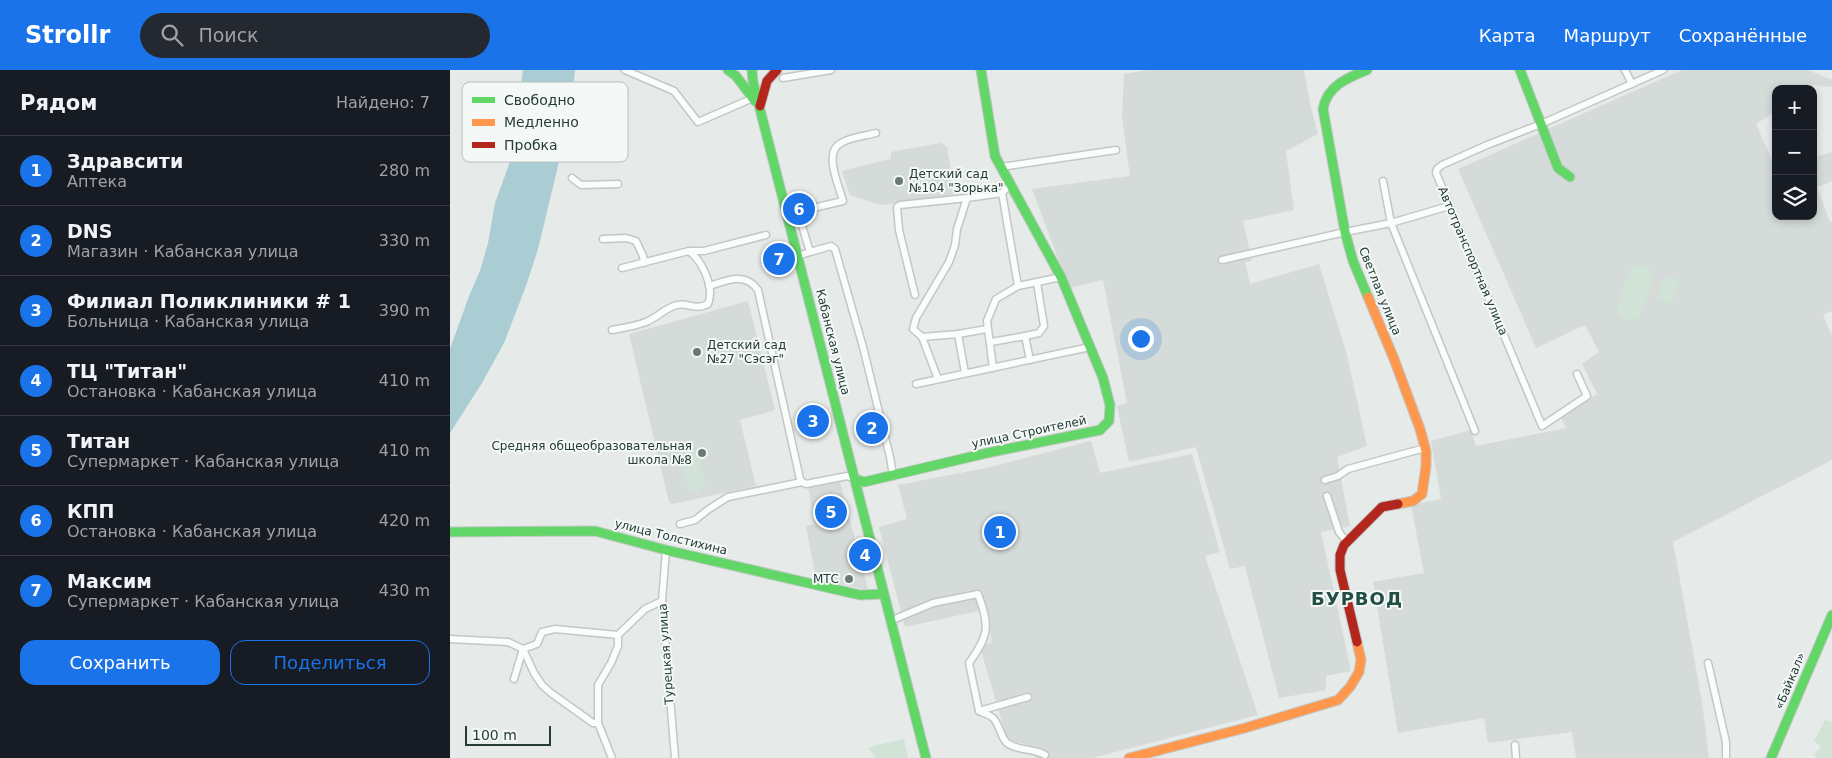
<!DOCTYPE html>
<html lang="ru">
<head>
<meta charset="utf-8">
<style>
	body { margin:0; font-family:"DejaVu Sans",sans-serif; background:#242831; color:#f1f3f6 }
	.controls { position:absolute; right:15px; top:15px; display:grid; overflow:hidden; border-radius:10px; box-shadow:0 2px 8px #0003 }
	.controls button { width:45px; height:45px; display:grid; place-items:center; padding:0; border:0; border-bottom:1px solid #363941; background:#171b24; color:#f1f3f6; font:25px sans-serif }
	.scale { position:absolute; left:15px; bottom:12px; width:86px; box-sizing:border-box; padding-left:5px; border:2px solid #253c37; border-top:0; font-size:14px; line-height:18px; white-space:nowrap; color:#253c37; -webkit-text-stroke:4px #f4f9f7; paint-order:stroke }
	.you { position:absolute; left:690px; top:268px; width:18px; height:18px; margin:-12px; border:4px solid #fff; border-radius:50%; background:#1a73e8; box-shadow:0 0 0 8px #1a73e833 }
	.badge { display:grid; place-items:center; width:32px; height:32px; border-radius:50%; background:#1a73e8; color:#fff; font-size:16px; font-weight:700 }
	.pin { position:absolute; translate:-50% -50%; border:2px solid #fff; box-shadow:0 1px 5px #0006 }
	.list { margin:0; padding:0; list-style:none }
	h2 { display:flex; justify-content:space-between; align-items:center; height:65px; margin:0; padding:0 20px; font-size:21px }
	h2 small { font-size:16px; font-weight:400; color:#9ea1a6 }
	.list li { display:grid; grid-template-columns:32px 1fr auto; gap:15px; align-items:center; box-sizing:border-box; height:70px; padding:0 20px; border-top:1px solid #363941 }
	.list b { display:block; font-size:19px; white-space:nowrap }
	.list p { margin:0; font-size:16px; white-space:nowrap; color:#9ea1a6 }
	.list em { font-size:16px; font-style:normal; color:#9ea1a6 }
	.actions { display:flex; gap:10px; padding:15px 20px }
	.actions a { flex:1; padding:11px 0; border:1px solid #1a73e8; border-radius:15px; text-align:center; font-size:18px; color:#1a73e8 }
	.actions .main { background:#1a73e8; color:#fff }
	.icon { flex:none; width:28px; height:28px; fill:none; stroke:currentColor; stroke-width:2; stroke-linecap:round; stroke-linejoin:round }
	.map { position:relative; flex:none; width:1382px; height:688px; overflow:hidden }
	header { display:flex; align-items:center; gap:30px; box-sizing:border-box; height:70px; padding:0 25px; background:#1a73e8; color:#fff }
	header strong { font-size:24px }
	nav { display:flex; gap:28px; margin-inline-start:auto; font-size:18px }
	.search { width:350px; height:45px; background:#242831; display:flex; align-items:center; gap:12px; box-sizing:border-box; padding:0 18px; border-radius:28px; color:#9ea1a6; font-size:19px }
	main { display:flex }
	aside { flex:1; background:#171b24 }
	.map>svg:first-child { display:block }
	.built { fill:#d4dbd8 }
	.green { fill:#d1e2d6 }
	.water { fill:#aacdd4 }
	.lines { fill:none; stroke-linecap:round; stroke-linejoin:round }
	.street-casing { stroke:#c3c7c5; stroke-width:9 }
	.fast-casing { stroke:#c2c8c5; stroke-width:11 }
	.slow-casing { stroke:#c2c8c5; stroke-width:11 }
	.jam-casing { stroke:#c2c8c5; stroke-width:11 }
	.street { stroke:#fbfcfc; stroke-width:6 }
	.fast { stroke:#63d668; stroke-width:9 }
	.slow { stroke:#ff974d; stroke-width:9 }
	.jam { stroke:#b3261e; stroke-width:9 }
	.poi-dot { fill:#697975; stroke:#f4f9f7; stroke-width:2 }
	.labels { text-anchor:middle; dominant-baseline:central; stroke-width:4; stroke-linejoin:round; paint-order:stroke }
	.poi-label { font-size:12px; fill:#253c37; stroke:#f4f9f7; text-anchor:start }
	.street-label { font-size:12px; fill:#253c37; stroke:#f4f9f7 }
	.district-label { font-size:18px; font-weight:bold; letter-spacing:1px; fill:#224d44; stroke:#f4f9f7 }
	.key { fill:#f4f9f7; stroke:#b6c0bd; stroke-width:1 }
	.key-label { font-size:14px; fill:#253c37 }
</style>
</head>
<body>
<header>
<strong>Strollr</strong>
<div class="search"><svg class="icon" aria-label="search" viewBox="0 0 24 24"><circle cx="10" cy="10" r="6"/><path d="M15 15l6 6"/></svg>Поиск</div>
<nav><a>Карта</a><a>Маршрут</a><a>Сохранённые</a></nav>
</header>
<main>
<aside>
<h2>Рядом<small>Найдено: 7</small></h2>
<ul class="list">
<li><span class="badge">1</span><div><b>Здравсити</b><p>Аптека</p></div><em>280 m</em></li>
<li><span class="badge">2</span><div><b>DNS</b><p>Магазин · Кабанская улица</p></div><em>330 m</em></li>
<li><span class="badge">3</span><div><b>Филиал Поликлиники # 1</b><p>Больница · Кабанская улица</p></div><em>390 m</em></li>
<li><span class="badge">4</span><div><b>ТЦ &quot;Титан&quot;</b><p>Остановка · Кабанская улица</p></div><em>410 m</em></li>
<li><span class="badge">5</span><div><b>Титан</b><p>Супермаркет · Кабанская улица</p></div><em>410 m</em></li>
<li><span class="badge">6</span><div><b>КПП</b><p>Остановка · Кабанская улица</p></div><em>420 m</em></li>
<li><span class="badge">7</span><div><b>Максим</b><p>Супермаркет · Кабанская улица</p></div><em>430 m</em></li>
</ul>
<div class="actions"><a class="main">Сохранить</a><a>Поделиться</a></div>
</aside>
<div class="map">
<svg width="1382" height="688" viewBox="0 0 1382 688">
	<rect width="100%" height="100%" fill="#e6eae8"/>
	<g class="built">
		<polygon points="699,0 854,0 860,34 868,64 836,81 844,140 793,151 802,191 795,192 800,214 869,194 897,285 917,376 887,387 900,456 871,462 901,601 876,606 876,620 829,628 795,496 780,499 746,377 679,392 667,336 677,333 653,210 619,218 582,119 680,106 672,47 674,4"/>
		<polygon points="1232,0 1358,0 1382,10 1382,17 1364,15 1355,19 1326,19 1326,41 1306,54 1326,99 1326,146 1363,146 1363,88 1382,82 1382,111 1367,117 1380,152 1382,152 1382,241 1373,245 1382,266 1382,390 1223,472 1252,632 1259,688 1126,688 1122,662 1038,673 1034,648 948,663 923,512 974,503 961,435 991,429 981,371 1021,360 1026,376 1116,358 1110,346 1147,324 1132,294 1149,282 1135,255 1086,278 1008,99"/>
		<polygon points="491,73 497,77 504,121 503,125 431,135 400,125 392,101 441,89 441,82"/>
		<polygon points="298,231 325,340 290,350 306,416 222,434 219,432 179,264"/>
		<polygon points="641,371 650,403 742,384 770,482 755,486 808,645 642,688 585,688 581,676 557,669 530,577 542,572 537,539 455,557 429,457 457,449 448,415 536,398"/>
		<polygon points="390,411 418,520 366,509 356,456 365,454 358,416"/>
	</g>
	<g class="green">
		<path d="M1189 194C1200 195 1205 202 1203 212L1189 247C1182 252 1175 252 1169 245L1167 237 1179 201 1182 198Z"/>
		<polygon points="1215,206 1229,211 1221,234 1207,229"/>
		<path d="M237 380 246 381 249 387 255 414 248 422H242C236 417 228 393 231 386 232 382 234 382 237 380Z"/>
		<polygon points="1375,650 1382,652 1382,688 1367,688 1364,685 1371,676 1364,671"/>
		<polygon points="454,669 458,688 427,688 418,679 423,676"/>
	</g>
	<polygon class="water" points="73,0 125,0 121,42 88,179 76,216 54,273 32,313 0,363 0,279 19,226 30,201 38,173 45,133 61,89"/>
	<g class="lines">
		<defs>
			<g id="street">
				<polyline points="175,0 224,21 248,52 303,28"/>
				<polyline points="1175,0 1182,14"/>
				<polyline points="333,8 381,0"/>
				<polyline points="551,97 666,80"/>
				<polyline points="122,108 131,115 168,114"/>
				<polyline points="933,111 941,153 1025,361"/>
				<polyline points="153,169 176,168 186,171 193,186 194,193"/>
				<polyline points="360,182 381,176 385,179 413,277 440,387 443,406"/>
				<path d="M348 186 360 182 350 149 354 140 393 131C389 116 373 82 391 73 401 67 415 66 426 63"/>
				<polyline points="772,190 895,162 941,153 999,136"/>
				<polyline points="172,198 239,181 254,181 316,165"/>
				<path d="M259 216C277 211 295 201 308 220L350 409 352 412 356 414 397 406 405 409"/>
				<polyline points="568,216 611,207"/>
				<polyline points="465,225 449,160 447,137 450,135 517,128"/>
				<path d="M162 260C173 258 186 256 196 252 208 247 215 238 227 235 239 232 244 241 258 234 265 217 252 191 239 181"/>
				<polyline points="508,264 515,303"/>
				<polyline points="575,266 589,263 594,256 587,213"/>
				<polyline points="472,267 508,264 537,259"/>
				<polyline points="541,272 575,266 580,290"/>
				<polyline points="543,298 537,251 546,229 568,216 552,123 561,114"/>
				<polyline points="1127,304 1137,326 1092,356 986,103 987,99 992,95 1037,75 1091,54 1213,0"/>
				<polyline points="488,309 472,267 463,259 466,248 499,192 505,175 507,159 517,128 552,123"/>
				<polyline points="466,314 640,277"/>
				<polyline points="875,410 888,406 898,399 975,378"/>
				<polyline points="877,426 889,462 897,472"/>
				<polyline points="230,454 245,450 259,439 278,427 352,412"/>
				<polyline points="216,480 212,531 225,688"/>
				<path d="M440 551 483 533 528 524C540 557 539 565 519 593L529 641C533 643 540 645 543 648 550 655 550 666 557 673 568 681 583 678 595 685"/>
				<polyline points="0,569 58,572 73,579 84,603 92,615 101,623 143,653 148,653"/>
				<polyline points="1258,593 1276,672 1276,688"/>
				<polyline points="64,609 73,579 87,574 92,562 105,559 168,565"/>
				<polyline points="529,641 578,627"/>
				<polyline points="1065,675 1066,688"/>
				<polyline points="162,688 148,653 148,615 161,593 168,576 168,565 195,539 212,531"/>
			</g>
			<g id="fast">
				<polyline points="278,0 286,6 305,31"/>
				<polyline points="302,0 303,12 476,688"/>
				<path d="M917 0C897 8 877 16 873 39L895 162 903 191 918 227"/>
				<polyline points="1070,0 1108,98 1120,107"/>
				<polyline points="405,409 414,412 537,383 650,360 659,351 660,335 653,308 611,207 545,86 531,0"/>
				<polyline points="0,462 145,461 216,480 410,525 433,524"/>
				<polyline points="1321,688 1382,545"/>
			</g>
			<g id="slow">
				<polyline points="918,227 944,289 970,359 976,381 976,396 972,424 963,431 948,434"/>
				<polyline points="679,688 795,658 888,630 900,617 909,602 911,590 907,572"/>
			</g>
			<g id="jam">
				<polyline points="310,36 317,11 327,0"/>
				<polyline points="907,572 890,500 890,485 894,475 932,437 948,434"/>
			</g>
		</defs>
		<use href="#street" class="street-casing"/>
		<use href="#fast" class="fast-casing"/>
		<use href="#slow" class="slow-casing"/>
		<use href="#jam" class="jam-casing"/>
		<use href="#street" class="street"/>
		<use href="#fast" class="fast"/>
		<use href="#slow" class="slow"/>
		<use href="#jam" class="jam"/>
	</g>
	<g class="poi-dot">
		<circle cx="449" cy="111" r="5"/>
		<circle cx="247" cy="282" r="5"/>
		<circle cx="252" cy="383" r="5"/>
		<circle cx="399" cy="509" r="5"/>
	</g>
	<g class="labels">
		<g class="poi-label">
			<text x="459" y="104">Детский сад<tspan x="459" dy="14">№104 "Зорька"</tspan></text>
			<text x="257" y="275">Детский сад<tspan x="257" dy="14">№27 "Сэсэг"</tspan></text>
			<text x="242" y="376" text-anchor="end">Средняя общеобразовательная<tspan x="242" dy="14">школа №8</tspan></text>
			<text x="389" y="509" text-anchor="end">МТС</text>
		</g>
		<g class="street-label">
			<text transform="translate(1023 191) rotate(67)">Автотранспортная улица</text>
			<text transform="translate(930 221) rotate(68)">Светлая улица</text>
			<text transform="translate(383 272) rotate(76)">Кабанская улица</text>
			<text transform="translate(579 362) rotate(-12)">улица Строителей</text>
			<text transform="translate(221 467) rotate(14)">улица Толстихина</text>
			<text transform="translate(216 584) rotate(-94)">Турецкая улица</text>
			<text transform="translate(1340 611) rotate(-67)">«Байкал»</text>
		</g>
		<g class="district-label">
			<text x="907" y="528">БУРВОД</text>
		</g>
	</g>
	<rect x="12" y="12" width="166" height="80" rx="8" class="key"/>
	<rect x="22" y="27" width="23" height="6" fill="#63d668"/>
	<rect x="22" y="49" width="23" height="7" fill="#ff974d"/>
	<rect x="22" y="72" width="23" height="6" fill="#b3261e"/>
	<g class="key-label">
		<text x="54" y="35">Свободно</text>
		<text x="54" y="57">Медленно</text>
		<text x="54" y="80">Пробка</text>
	</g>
</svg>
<div class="controls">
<button>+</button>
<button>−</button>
<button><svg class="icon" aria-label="layers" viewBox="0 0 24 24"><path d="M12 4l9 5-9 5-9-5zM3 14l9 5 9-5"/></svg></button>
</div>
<div class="scale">100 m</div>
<div class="you"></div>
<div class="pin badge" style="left:550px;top:462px">1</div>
<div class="pin badge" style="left:422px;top:358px">2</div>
<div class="pin badge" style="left:363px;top:351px">3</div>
<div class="pin badge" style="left:415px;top:485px">4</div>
<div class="pin badge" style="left:381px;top:442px">5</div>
<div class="pin badge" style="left:349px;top:139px">6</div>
<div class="pin badge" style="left:329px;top:189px">7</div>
</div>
</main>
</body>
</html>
